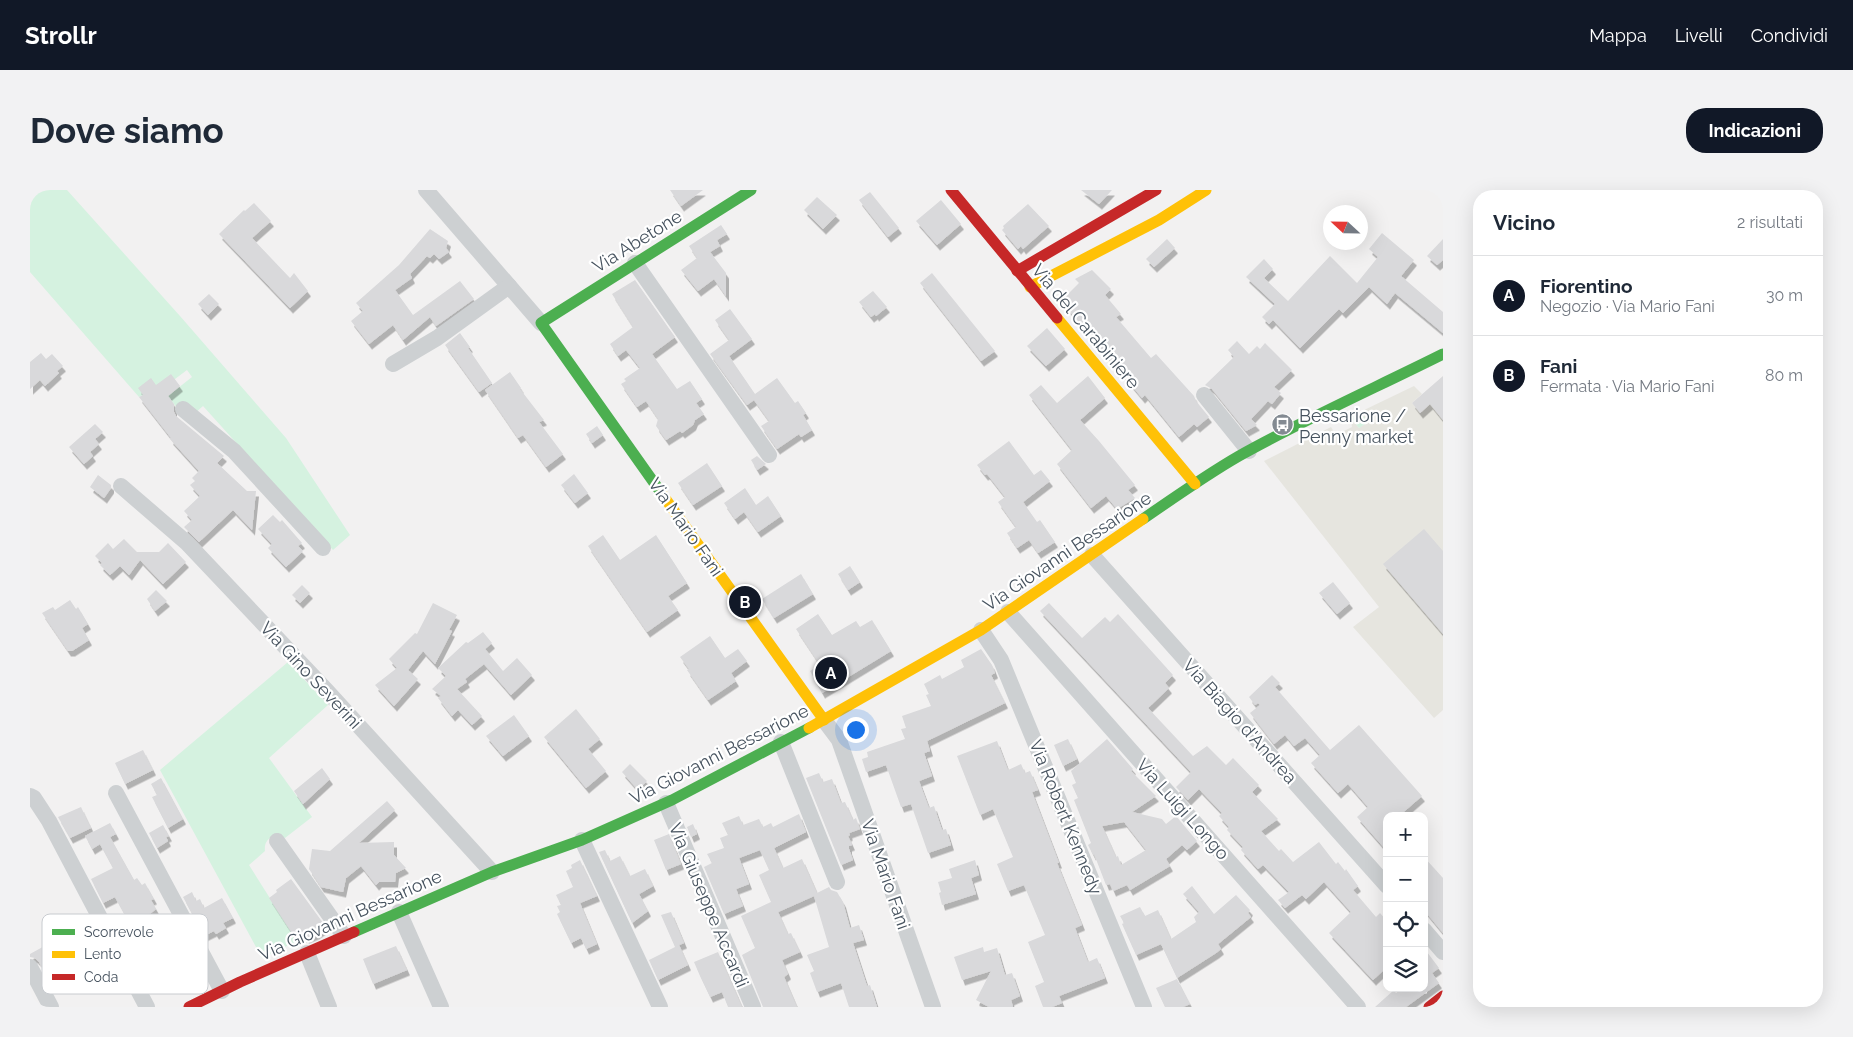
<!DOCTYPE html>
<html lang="it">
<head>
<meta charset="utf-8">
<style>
	body { margin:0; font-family:Raleway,sans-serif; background:#f2f2f3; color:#1f2937 }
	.controls { position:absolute; right:15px; bottom:15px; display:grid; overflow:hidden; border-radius:10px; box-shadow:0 5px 20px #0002 }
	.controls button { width:45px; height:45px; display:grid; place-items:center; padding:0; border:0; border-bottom:1px solid #e0e1e3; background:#fff; color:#1f2937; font:25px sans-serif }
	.compass { position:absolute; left:1293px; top:15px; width:45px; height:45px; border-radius:50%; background:#fff; box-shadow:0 5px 20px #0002; rotate:292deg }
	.you { position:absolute; left:825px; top:539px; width:18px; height:18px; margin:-12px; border:4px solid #fff; border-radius:50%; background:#1a73e8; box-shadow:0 0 0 8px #1a73e833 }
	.badge { display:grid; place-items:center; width:32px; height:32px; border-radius:50%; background:#111827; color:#fff; font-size:16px; font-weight:700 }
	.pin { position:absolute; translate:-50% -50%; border:2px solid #fff; box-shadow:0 1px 5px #0006 }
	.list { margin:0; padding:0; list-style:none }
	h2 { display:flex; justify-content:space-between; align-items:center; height:65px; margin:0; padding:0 20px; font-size:21px }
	h2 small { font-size:16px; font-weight:400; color:#747a83 }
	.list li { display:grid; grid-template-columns:32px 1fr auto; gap:15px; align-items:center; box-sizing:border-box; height:80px; padding:0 20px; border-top:1px solid #e0e1e3 }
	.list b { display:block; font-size:19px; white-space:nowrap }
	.list p { margin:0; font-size:16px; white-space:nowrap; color:#747a83 }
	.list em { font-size:16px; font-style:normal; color:#747a83 }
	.icon { flex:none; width:28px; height:28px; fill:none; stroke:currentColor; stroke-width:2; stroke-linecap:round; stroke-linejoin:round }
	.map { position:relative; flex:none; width:1413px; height:817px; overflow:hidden; border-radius:20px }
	header { display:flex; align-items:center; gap:30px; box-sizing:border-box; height:70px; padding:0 25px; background:#111827; color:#fff }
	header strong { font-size:24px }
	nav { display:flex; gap:28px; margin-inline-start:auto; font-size:18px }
	.intro { display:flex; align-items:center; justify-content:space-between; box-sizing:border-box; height:120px; padding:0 30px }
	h1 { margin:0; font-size:35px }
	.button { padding:12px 22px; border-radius:20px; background:#111827; color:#fff; font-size:18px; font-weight:700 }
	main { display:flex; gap:30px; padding:0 30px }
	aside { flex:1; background:#fff; border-radius:20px; box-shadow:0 5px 20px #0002 }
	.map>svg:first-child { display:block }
	.commercial { fill:#e6e5df }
	.green { fill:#d5f2e0 }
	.building { fill:#d9d9db; fill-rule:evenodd; filter:url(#shadow) }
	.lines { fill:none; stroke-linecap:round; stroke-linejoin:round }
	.street { stroke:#cdd0d2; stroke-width:16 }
	.fast { stroke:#4caf50; stroke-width:11 }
	.slow { stroke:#ffc107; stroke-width:11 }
	.jam { stroke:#c62828; stroke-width:11 }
	.labels { text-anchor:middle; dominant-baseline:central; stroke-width:4.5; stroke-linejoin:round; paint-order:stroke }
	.street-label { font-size:18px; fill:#47535f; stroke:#fff }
	.poi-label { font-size:18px; fill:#47535f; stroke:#fff; text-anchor:start }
	.key { fill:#fff; stroke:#c8cbcf; stroke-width:1 }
	.key-label { font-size:14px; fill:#47535f }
</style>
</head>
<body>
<header>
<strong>Strollr</strong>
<nav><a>Mappa</a><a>Livelli</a><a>Condividi</a></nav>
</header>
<div class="intro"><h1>Dove siamo</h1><a class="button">Indicazioni</a></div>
<main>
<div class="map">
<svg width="1413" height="817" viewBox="0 0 1413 817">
	<defs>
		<filter id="shadow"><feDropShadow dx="3" dy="5.5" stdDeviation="0" flood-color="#0004"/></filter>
	</defs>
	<rect width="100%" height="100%" fill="#f2f1f1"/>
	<polygon class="commercial" points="1384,196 1392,204 1382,213 1391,223 1400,214 1413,230 1413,520 1404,528 1323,437 1349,417 1234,271 1301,237 1306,245 1322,237 1320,227 1329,238 1337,232 1330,222"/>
	<g class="green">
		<polygon points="0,0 37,0 150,126 256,248 320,345 303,360 173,216 162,226 147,218 138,206 162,187 157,180 145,189 109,207 0,82"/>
		<polygon points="1330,222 1338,232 1329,238 1320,227"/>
		<path d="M258 472 298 515 239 568 282 627 255 648 245 644C238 649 234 652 235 661L219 675 267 751 232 768 130 580Z"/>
	</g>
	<g class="building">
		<polygon points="640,0 673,0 651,16"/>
		<polygon points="1051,0 1082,0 1069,14"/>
		<polygon points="840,2 869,38 858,47 829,10"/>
		<polygon points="787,7 807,25 793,39 774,20"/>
		<polygon points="911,10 931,34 907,55 886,31"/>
		<polygon points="224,13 241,31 222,48 260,88 264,83 278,101 260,118 189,44 214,20 215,21"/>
		<polygon points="998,14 1019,36 993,59 991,56 988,59 972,40 974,38 973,36"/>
		<polygon points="691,35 697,44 687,50 690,56 680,62 696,83 696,106 684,89 668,101 651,80 667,68 659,56"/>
		<polygon points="400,39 418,51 416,58 419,62 409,69 404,64 400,68 397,66 380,84 382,88 365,100 383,125 430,91 444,109 406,136 400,127 373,150 363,135 339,154 321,131 333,121 326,113 369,75"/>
		<polygon points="1352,43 1384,70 1371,86 1413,122 1413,143 1365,103 1357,114 1339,97 1313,123 1309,119 1270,158 1243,130 1239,134 1232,127 1245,114 1216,87 1234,69 1243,79 1234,88 1258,111 1300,66 1327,93 1348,67 1339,59"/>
		<polygon points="1137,49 1145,58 1124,77 1116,69"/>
		<polygon points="1413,49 1413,70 1407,75 1397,66"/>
		<polygon points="1062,80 1081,99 1075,105 1091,124 1086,127 1121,168 1126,164 1164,206 1166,211 1179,227 1167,237 1164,234 1149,247 1115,205 1112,208 1031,111 1049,93 1045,89"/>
		<polygon points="902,83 965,161 951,171 890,93"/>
		<polygon points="605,90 645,147 622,164 647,199 660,191 672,209 666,213 674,224 665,230 663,235 652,243 650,241 636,250 626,236 628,229 616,211 607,217 591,194 596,191 594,189 610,178 596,160 588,166 580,154 603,137 582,104"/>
		<polygon points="843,101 857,117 846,126 845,124 841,127 829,112"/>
		<polygon points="179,104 189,114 178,125 168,114"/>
		<polygon points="700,119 722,149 699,166 725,204 747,188 765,213 768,211 776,223 773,225 782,240 771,247 769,244 747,259 731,236 739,231 724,210 717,215 680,164 699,150 685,130"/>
		<polygon points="1017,138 1035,159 1016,176 997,156"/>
		<polygon points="430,143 440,157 438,158 462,193 449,202 415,155"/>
		<polygon points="1207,151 1219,164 1227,156 1230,159 1235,153 1262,180 1244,197 1251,203 1242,214 1238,211 1221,229 1227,235 1216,241 1182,199 1175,195 1204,167 1198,160"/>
		<polygon points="11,163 16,169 22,164 33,176 27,181 29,183 15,196 10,190 0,199 0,172"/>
		<polygon points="480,182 491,198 490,199 514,230 509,232 533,264 516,277 493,245 488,248 455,200"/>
		<polygon points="141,184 150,196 138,206 144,214 144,222 146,226 194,266 187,273 217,301 226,301 222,340 203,320 169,352 154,337 162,330 154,321 170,306 160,295 165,291 162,288 169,281 140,249 141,248 109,207 113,205 108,198 121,188 126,195"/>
		<polygon points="1058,186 1075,208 1050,230 1069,251 1105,295 1098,300 1105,308 1087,319 1076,306 1061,318 1027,274 1042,260 999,205 1011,195 1027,213"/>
		<polygon points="1413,186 1413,230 1400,214 1390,223 1382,213"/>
		<polygon points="65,234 73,242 65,249 69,254 60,262 63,266 54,274 39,257"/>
		<polygon points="567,236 573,245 562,253 556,244"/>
		<polygon points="979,251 1004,285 1011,280 1020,291 993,312 1007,332 1010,330 1025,352 1008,363 999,350 987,358 977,343 986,337 968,312 975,307 957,284 955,285 947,275"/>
		<polygon points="727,266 736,274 727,280 721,270"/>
		<polygon points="677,273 692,296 663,315 648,293"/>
		<polygon points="544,284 558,303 545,313 531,295"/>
		<polygon points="68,285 81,295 81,298 74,308 60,297"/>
		<polygon points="715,298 726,315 738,306 751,326 728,342 714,322 705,329 694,313"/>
		<polygon points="243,325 250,332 252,330 272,353 268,356 273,361 256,377 238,358 242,354 228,339"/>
		<polygon points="1394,339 1413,361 1413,444 1353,374"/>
		<polygon points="573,345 590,370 626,345 657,393 638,406 648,420 617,442 558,356"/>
		<polygon points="94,349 107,362 129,362 138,353 156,372 133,394 110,370 99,385 90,376 80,385 70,375 72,373 65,366 78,353 83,359"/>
		<polygon points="820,376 830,392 818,400 808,384"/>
		<polygon points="771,384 783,404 744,428 732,409"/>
		<polygon points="1303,392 1320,413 1307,424 1289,403"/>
		<polygon points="272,395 280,403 270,413 262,405"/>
		<polygon points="126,400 137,411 125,421 117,409"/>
		<polygon points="40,410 46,419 48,417 58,434 52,438 59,450 42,461 38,461 12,423 23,417 25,420"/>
		<polygon points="403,413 427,425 419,440 422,441 405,474 393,461 378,480 388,489 364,516 345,495 367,478 359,469 385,443 387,444"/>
		<polygon points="1019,413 1052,448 1075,427 1080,432 1088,424 1143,485 1135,493 1139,498 1118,518 1163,566 1177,556 1196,575 1203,568 1229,595 1222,602 1248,629 1231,641 1249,661 1251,659 1263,672 1289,652 1306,674 1308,672 1315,681 1316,679 1328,696 1323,700 1346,727 1350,723 1357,731 1357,777 1343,790 1299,743 1321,722 1294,692 1276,709 1272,705 1255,718 1248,710 1259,702 1233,675 1228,679 1211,660 1213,657 1197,640 1199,637 1189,626 1192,623 1169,599 1158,610 1146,597 1161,582 1010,421"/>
		<polygon points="788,424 802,445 826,431 830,437 842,430 861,461 792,503 780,481 790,475 766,439"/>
		<polygon points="453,442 462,453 455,459 473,481 487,468 502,485 481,505 454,474 435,489 437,492 427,499 452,526 442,535 428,520 422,526 408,508 411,506 402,499 416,486 408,478 436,452 438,453"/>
		<polygon points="680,446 695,468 708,459 717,471 701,483 706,491 678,510 657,480 659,479 650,467"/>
		<polygon points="951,459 962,475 965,483 961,485 975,513 897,551 900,561 894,563 902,586 889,591 899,618 904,616 912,640 916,639 921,655 898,663 881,614 871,617 856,575 836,582 832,569 838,567 837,562 875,549 871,539 876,538 872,526 901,516 896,505 899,504 894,494 910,485 912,489 934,477 931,470"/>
		<polygon points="1242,485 1250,493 1245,497 1300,560 1329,535 1392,606 1369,626 1357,626 1357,661 1327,627 1338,617 1318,594 1308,603 1281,573 1290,565 1275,548 1264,556 1255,545 1244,554 1220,523 1230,515 1228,513 1225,515 1219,507"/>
		<polygon points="546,519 570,549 558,559 576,581 556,598 514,547"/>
		<polygon points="484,525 499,546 473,566 456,546"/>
		<polygon points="1038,549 1047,569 1033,576 1024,555"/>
		<path d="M1077 549 1103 579 1101 581 1126 606 1102 622 1132 629 1136 634 1146 626 1167 651 1157 660 1152 655 1136 669 1140 676 1100 700 1097 695 1083 701 1080 694 1076 695 1064 664 1063 665 1058 655 1061 653 1044 610 1048 608 1042 595 1046 593 1041 581ZM1094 632 1116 660 1091 675 1088 666 1086 667 1072 636Z"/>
		<polygon points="967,551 978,580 991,574 995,583 1000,581 1008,600 1002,602 1029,673 1027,673 1052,735 1045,738 1058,772 1067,768 1075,788 1029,806 1032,813 1022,817 1013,817 1005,796 1014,792 998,752 1015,745 994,695 978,701 967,674 983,667 963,619 950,625 927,566"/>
		<polygon points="113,560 123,580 95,594 85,573"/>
		<polygon points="600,574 617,591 608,600 592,582"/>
		<polygon points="292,578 300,589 273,614 264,601"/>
		<polygon points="789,583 793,592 802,589 811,613 815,612 823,630 826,628 830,639 819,643 820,645 818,646 822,655 819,656 819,659 823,670 811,675 776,588"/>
		<polygon points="131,588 153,629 138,638 122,607 127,605 121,594"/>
		<polygon points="357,611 365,620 329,653 364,652 364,665 376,678 366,683 365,692 349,692 346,695 331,676 316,688 313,702 291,697 279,679 282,659 300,661"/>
		<polygon points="51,617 61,638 40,648 28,627"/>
		<polygon points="769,624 776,642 744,658 753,678 772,669 787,703 799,697 801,700 807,702 813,712 820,738 829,735 834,750 823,753 837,796 840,795 847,817 819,817 811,793 787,802 780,783 784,781 777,765 799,757 784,706 748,722 758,744 761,743 770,762 752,770 758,784 754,787 767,817 733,817 712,765 725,758 711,726 741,712 729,685 739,680 730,660 709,668 719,694 706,699 713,716 694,724 674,677 682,673 677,664 694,658 690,648 698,645 692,633 709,626 713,635 729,629 733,637 741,633 743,637"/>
		<polygon points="80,633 86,644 80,647 104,690 107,688 112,695 115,693 124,709 121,710 126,719 116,727 129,756 139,751 144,761 120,772 114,761 102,767 85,736 97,729 85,707 73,713 61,689 83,678 70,654 62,659 55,646"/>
		<polygon points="663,634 667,644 661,647 657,637"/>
		<polygon points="133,635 139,646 136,647 138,651 127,658 119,643"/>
		<polygon points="639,644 651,674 636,680 624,650"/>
		<polygon points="575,660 580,671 590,666 600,686 615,679 623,696 609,704 618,721 602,733 569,662"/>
		<polygon points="1394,667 1413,688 1413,743 1394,720"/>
		<polygon points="550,670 567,706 550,713 567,754 556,759 551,748 541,753 527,724 530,722 527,716 531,715 526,705 543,697 536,681 542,678 541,675"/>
		<polygon points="945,670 949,685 941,688 946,704 912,715 909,703 911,702 908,692 922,688 919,679"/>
		<polygon points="261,689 296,737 286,744 276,748 275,746 267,751 239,708 247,702 246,700"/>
		<polygon points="1162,696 1184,724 1206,705 1220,720 1218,723 1221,727 1188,754 1191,759 1186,763 1147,788 1131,754 1106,765 1092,734 1094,733 1090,726 1110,717 1115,726 1128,720 1141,749 1166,732 1164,727 1169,722 1153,704"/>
		<polygon points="162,702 166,711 170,709 174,718 192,708 203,728 193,733 196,738 186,744 184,741 174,746 153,707"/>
		<polygon points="641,722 654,753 649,755 658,775 628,790 619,770 645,757 631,725"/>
		<polygon points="18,754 28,776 15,783 9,772 5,768 0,767 0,764"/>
		<polygon points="366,756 377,780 343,794 333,769"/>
		<polygon points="953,757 954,762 967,758 975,785 982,783 990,806 981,810 983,817 959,817 946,810 961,781 932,790 924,767"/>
		<polygon points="1394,758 1409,778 1402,783 1409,793 1376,817 1345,817 1364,800 1366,803 1372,798 1394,798"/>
		<polygon points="688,762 712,817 698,817 692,802 680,807 670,786 664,772"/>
		<polygon points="1147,789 1160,814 1153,817 1135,817 1126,798"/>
	</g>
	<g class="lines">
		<g class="street">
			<polyline points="396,0 511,133"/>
			<polyline points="605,73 739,265"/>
			<polyline points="363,174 407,148 479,96"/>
			<polyline points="1174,205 1219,261"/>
			<polyline points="153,219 204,261 293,358"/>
			<polyline points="91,296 157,353 297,501 462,682"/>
			<polyline points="1062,365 1357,696"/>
			<polyline points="978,422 1328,817"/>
			<polyline points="951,440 971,470 1114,817"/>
			<polyline points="794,530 809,550 903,817"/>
			<polyline points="751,552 807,692"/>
			<polyline points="86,603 192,801"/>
			<polyline points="0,606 4,608 19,631 117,817"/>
			<polyline points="636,613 723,817"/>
			<polyline points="552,650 630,817"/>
			<polyline points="247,651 314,746"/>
			<polyline points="369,722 411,817"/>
			<polyline points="1394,740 1413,762"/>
			<polyline points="277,763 299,817"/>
			<polyline points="0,777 21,817"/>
		</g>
		<g class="fast">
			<polyline points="632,304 511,133 721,0"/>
			<path d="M1113 329C1145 307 1176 285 1209 266 1275 229 1345 198 1413 164"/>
			<polyline points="324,742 462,682 552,650 642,610 779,538"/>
		</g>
		<g class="slow">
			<polyline points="1000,97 1129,30 1176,0"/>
			<polyline points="1027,128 1165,294"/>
			<polyline points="632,304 794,530"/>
			<polyline points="779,538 951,440 1113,329"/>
		</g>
		<g class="jam">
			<polyline points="921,0 1027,128"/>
			<polyline points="987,81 1126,0"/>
			<polyline points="159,817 210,792 324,742"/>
			<polyline points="1399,817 1413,806"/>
		</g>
	</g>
	<defs>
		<symbol id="bus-disc" viewBox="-11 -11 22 22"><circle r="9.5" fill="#838a92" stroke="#fff"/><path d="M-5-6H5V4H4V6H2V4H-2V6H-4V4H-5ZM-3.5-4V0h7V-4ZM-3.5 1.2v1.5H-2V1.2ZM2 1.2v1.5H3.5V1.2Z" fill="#fff"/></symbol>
	</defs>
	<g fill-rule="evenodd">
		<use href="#bus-disc" x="1240" y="222" width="25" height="25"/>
	</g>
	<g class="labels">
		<g class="street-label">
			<text transform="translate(607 51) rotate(-32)">Via Abetone</text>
			<text transform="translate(1056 136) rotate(50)">Via del Carabiniere</text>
			<text transform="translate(656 337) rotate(55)">Via Mario Fani</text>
			<text transform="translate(1037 361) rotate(-34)">Via Giovanni Bessarione</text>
			<text transform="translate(281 485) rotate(47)">Via Gino Severini</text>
			<text transform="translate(1210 531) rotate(48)">Via Biagio d'Andrea</text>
			<text transform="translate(689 564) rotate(-27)">Via Giovanni Bessarione</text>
			<text transform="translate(1153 619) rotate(48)">Via Luigi Longo</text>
			<text transform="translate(1036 627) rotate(68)">Via Robert Kennedy</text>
			<text transform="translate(856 684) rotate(71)">Via Mario Fani</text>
			<text transform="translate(679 715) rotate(67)">Via Giuseppe Accardi</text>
			<text transform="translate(320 725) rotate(-24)">Via Giovanni Bessarione</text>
		</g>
		<g class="poi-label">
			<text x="1269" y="225">Bessarione /<tspan x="1269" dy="21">Penny market</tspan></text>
		</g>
	</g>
	<rect x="12" y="724" width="166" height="80" rx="8" class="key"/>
	<rect x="22" y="739" width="23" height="6" fill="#4caf50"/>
	<rect x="22" y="761" width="23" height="7" fill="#ffc107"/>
	<rect x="22" y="784" width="23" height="6" fill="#c62828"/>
	<g class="key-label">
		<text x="54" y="747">Scorrevole</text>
		<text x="54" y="769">Lento</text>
		<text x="54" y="792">Coda</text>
	</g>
</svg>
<div class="controls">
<button>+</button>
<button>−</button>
<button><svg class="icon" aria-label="locate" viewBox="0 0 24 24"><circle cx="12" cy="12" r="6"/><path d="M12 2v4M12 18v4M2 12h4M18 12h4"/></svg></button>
<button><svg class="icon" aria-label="layers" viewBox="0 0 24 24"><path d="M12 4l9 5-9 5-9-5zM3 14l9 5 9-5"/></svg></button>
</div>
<svg class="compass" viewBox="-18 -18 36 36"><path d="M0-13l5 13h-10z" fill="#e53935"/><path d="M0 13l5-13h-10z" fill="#747a83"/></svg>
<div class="you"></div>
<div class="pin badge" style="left:801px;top:483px">A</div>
<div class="pin badge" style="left:715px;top:412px">B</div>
</div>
<aside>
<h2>Vicino<small>2 risultati</small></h2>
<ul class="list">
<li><span class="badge">A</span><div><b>Fiorentino</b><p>Negozio · Via Mario Fani</p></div><em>30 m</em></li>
<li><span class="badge">B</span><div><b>Fani</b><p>Fermata · Via Mario Fani</p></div><em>80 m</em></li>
</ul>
</aside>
</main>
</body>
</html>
